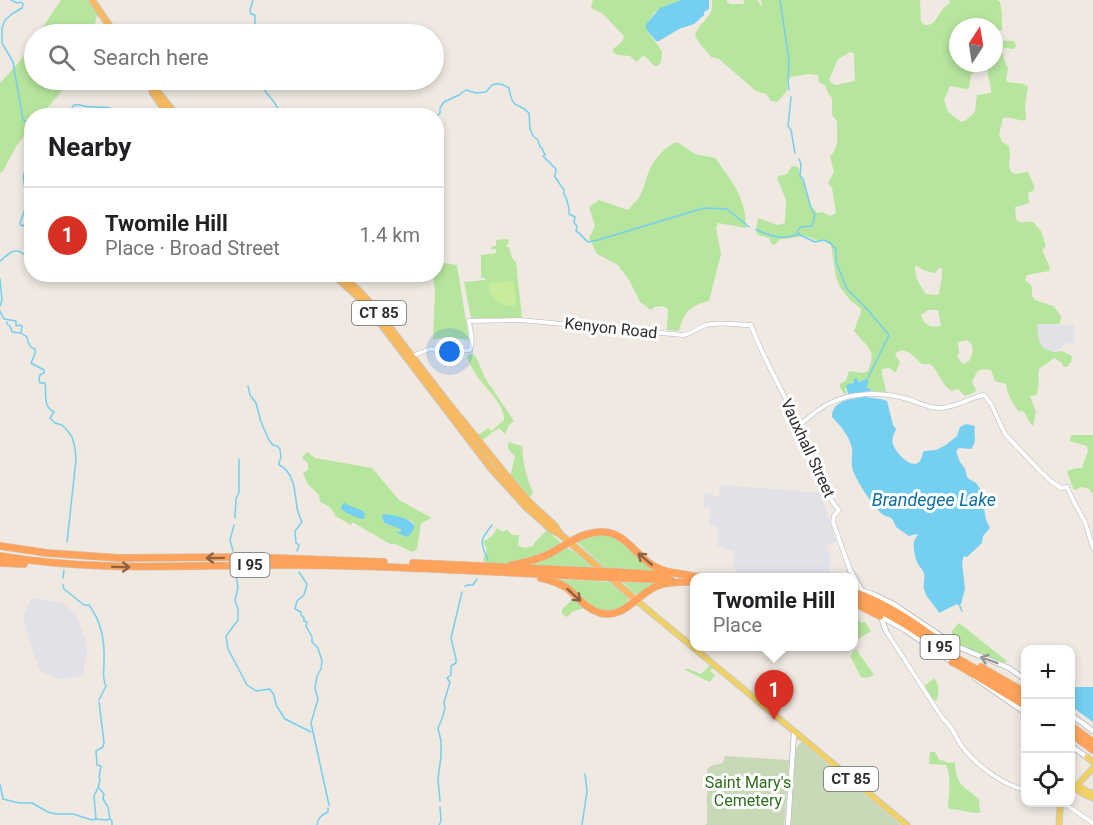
<!DOCTYPE html>
<html lang="en">
<head>
<meta charset="utf-8">
<style>
	body { margin:0; font-family:Roboto,sans-serif; background:#f2f2f2; color:#202124 }
	.controls { position:absolute; right:18px; bottom:18px; display:grid; overflow:hidden; border-radius:12px; box-shadow:0 3px 9px #0003 }
	.controls button { width:54px; height:54px; display:grid; place-items:center; padding:0; border:0; border-bottom:2px solid #e0e0e0; background:#fff; color:#202124; font:30px sans-serif }
	.compass { position:absolute; left:949px; top:18px; width:54px; height:54px; border-radius:50%; background:#fff; box-shadow:0 3px 9px #0003; rotate:12deg }
	.you { position:absolute; left:450px; top:352px; width:21px; height:21px; margin:-15px; border:4px solid #fff; border-radius:50%; background:#1a73e8; box-shadow:0 0 0 9px #1a73e833 }
	.badge { display:grid; place-items:center; width:39px; height:39px; border-radius:50%; background:#d93025; color:#fff; font-size:20px; font-weight:700 }
	.pin { position:absolute; translate:-50% -50px; filter:drop-shadow(0 2px 3px #0008) }
	.pin::after { content:''; position:absolute; top:32px; width:21px; height:18px; background:inherit; clip-path:polygon(0 0,100% 0,50% 100%) }
	.popup { position:absolute; left:690px; top:573px; width:168px; height:78px; box-sizing:border-box; display:grid; place-content:center; border-radius:12px; background:#fff; filter:drop-shadow(0 2px 4px #0005); font-size:20px; white-space:nowrap; color:#757577 }
	.popup b { font-size:22px; color:#202124 }
	.popup::after { content:''; position:absolute; left:50%; top:100%; margin-left:-12px; border:12px solid transparent; border-top-color:#fff }
	.list { margin:0; padding:0; list-style:none }
	h2 { display:flex; justify-content:space-between; align-items:center; height:78px; margin:0; padding:0 24px; font-size:26px }
	h2 small { font-size:20px; font-weight:400; color:#757577 }
	.list li { display:grid; grid-template-columns:39px 1fr auto; gap:18px; align-items:center; box-sizing:border-box; height:96px; padding:0 24px; border-top:2px solid #e0e0e0 }
	.list b { display:block; font-size:22px; white-space:nowrap }
	.list p { margin:0; font-size:20px; white-space:nowrap; color:#757577 }
	.list em { font-size:20px; font-style:normal; color:#757577 }
	.icon { flex:none; width:33px; height:33px; fill:none; stroke:currentColor; stroke-width:2; stroke-linecap:round; stroke-linejoin:round }
	.map { position:relative; flex:none; width:1093px; height:825px; overflow:hidden }
	.search { position:absolute; background:#fff; box-shadow:0 3px 9px #0003; left:24px; top:24px; width:420px; height:66px; display:flex; align-items:center; gap:15px; box-sizing:border-box; padding:0 21px; border-radius:33px; color:#757577; font-size:22px }
	.panel { position:absolute; background:#fff; box-shadow:0 3px 9px #0003; left:24px; top:108px; width:420px; height:174px; border-radius:24px }
	.map>svg:first-child { display:block }
	.industrial { fill:#e3e1e8 }
	.green { fill:#b6e59e; fill-rule:evenodd }
	.cemetery { fill:#c8d9b8 }
	.pitch { fill:#c9ec9a }
	.water { fill:#75cff0 }
	.lines { fill:none; stroke-linecap:round; stroke-linejoin:round }
	.stream { stroke:#75cff0; stroke-width:1.5 }
	.tertiary-casing { stroke:#b4b7c1; stroke-width:5 }
	.secondary-casing { stroke:#b4b7c1; stroke-width:6 }
	.primary-casing { stroke:#c9c9c9; stroke-width:7 }
	.trunk-casing { stroke:#c9c9c9; stroke-width:8 }
	.motorway-casing { stroke:#c9c9c9; stroke-width:8 }
	.tertiary { stroke:#fff; stroke-width:4 }
	.secondary { stroke:#fff; stroke-width:4.5 }
	.primary { stroke:#f2d163; stroke-width:5 }
	.trunk { stroke:#f8ba60; stroke-width:6 }
	.motorway { stroke:#ffa35c; stroke-width:7 }
	.motorway-bridge-casing { stroke:#c9c9c9; stroke-width:8; stroke-linecap:butt }
	.motorway-bridge { stroke:#ffa35c; stroke-width:7 }
	.oneway { stroke:#8c6343 }
	.oneway2 { stroke:#969696 }
	.labels { text-anchor:middle; dominant-baseline:central; stroke-width:6; stroke-linejoin:round; paint-order:stroke }
	.shield { fill:#fff; stroke:#6d6d6d; stroke-width:1.5 }
	.shield-label { font-size:15px; font-weight:bold; fill:#2e2e2e }
	.street-label { font-size:16px; fill:#2e2e2e; stroke:#fff }
	.park-label { font-size:16px; fill:#2c6e1b; stroke:#fff }
	.water-label { font-size:18px; font-style:italic; fill:#0d6fa3; stroke:#fff }
</style>
</head>
<body>
<div class="map">
<svg width="1093" height="825" viewBox="0 0 1093 825">
	<rect width="100%" height="100%" fill="#efe9e1"/>
	<g class="industrial">
		<polygon points="1037,324 1074,325 1075,343 1067,343 1059,349 1059,351 1047,351 1040,346 1038,338"/>
		<polygon points="720,485 821,493 836,542 826,545 831,557 830,566 828,574 825,576 819,577 810,578 738,573 733,567 734,550 728,550 717,546 717,527 709,525 710,508 703,506 705,493 719,497"/>
		<polygon points="31,598 62,603 70,609 77,617 85,638 87,650 83,676 61,679 44,673 39,669 23,619"/>
	</g>
	<g class="green">
		<polygon points="61,0 87,0 99,16 96,17 94,34 38,34"/>
		<path d="M593 0H681L655 12 646 24V29L662 51 661 62 658 66H654L648 59 644 56 641 57 637 62 630 56 618 55 613 52V49C617 46 624 41 624 36L603 14 591 8Z"/>
		<path d="M712 0H727V2L730 4H745L743 0H757L762 7 761 0H920L921 21 924 25C939 26 936 11 950 3L949 0H997L1000 2 1002 14V31L994 29V27H958C958 39 949 48 958 58V63H994V40L1014 41 1016 46 1014 49 1004 48 1002 51 1005 62 1008 68 1006 80 1008 82 1023 84 1028 86 1025 105 1026 120C1019 122 1011 116 1003 118L999 134 1002 142 1009 146 1010 156 1009 165 1011 172 1015 174 1028 172C1030 178 1035 185 1034 190L1028 193 1029 203 1023 205 1015 207 1016 219C1021 225 1026 221 1033 222L1041 231 1046 246 1042 250 1050 268 1049 271 1027 275 1025 280C1033 286 1032 286 1032 296L1035 300 1053 306 1061 316 1060 324H1038L1037 325 1039 341 1043 348 1054 352 1062 351 1072 356 1071 362 1067 367H1064L1061 362 1054 358 1039 369C1037 377 1041 386 1036 395L1030 396 1036 412 1033 426C1027 421 1028 414 1021 410L1019 412C1013 404 1007 394 1006 384L995 381 991 370C977 368 978 370 972 382L976 390 975 392 965 396 958 389 952 391C941 385 940 372 930 364H922L910 353 902 350 897 352 895 355 900 362 896 372H894L890 368 882 369C881 377 886 384 886 392L872 391 866 387 868 380 865 379 858 382 857 378 845 389 847 393 844 394 840 387V384C849 380 846 378 849 371L862 373 868 371C878 348 866 347 854 331L861 312V309L850 300 840 287 836 277 831 245 824 241H818C802 232 797 239 780 239L775 245C770 245 771 241 769 238L758 235 756 232 758 218 777 225 785 223 786 200 777 178 779 176 787 174 792 166 798 167 811 206 817 213 823 212 830 216 836 213 832 188 828 183 834 172 830 156C840 148 837 133 837 121L832 115V98L828 93 825 85 819 82 818 75 809 74 791 77 788 81 787 91 777 102 771 101 766 94 756 91 719 59 711 57C706 50 698 43 695 35 701 19 714 19 712 0ZM850 52 854 53 855 81 836 85 831 83 829 80 838 59ZM983 64 987 67C987 74 992 87 991 93L977 95 975 112 965 121 961 122 948 112 944 100 950 86 966 89 969 88 971 75ZM917 266 923 270 934 273H935L939 268H942C943 272 940 292 938 295L926 294C920 285 915 279 915 267ZM928 310H938L941 326C930 328 924 325 921 315ZM967 340C975 346 973 352 970 360L964 364 962 363 957 356 959 353 958 343V342Z"/>
		<polygon points="34,40 34,80 70,80 69,83 41,115 32,116 31,127 17,145 3,171 0,173 0,83 20,61"/>
		<path d="M677 142 695 154 715 158C732 181 746 198 746 228L718 223 716 228 721 254 709 301C691 305 683 313 679 331L667 330 668 309 663 306 655 307 651 310 640 302 629 280 618 265 597 254 589 238 595 226 589 207 599 200 628 210C632 205 637 201 640 196 645 186 646 177 650 169 655 158 666 146 677 142Z"/>
		<polygon points="507,239 509,241 506,247 509,247 512,258 516,262 522,318 471,318 464,282 485,280 485,278 481,278 481,255 496,253 496,249 490,249 493,246 496,246 496,240"/>
		<polygon points="437,262 457,265 469,340 446,337 433,340 435,292 433,275 436,274"/>
		<path d="M469 354H473L476 357 485 378 514 421 509 425 505 434 499 428 496 431 495 430 483 440 477 433 480 434 488 428 491 431 504 420C505 406 487 389 479 379 474 372 470 365 467 357Z"/>
		<polygon points="1071,435 1093,435 1093,494 1089,489 1082,487 1074,490 1071,483 1067,471 1077,468 1082,468 1088,451 1087,446 1070,441"/>
		<path d="M508 442 522 446C523 463 526 477 533 492L532 495 529 497 510 477 515 456 508 449Z"/>
		<path d="M307 452 315 458 372 468 399 500 432 518 421 523 417 549 412 552 395 544H390L354 523H352L351 525 335 516C333 508 327 505 320 502L319 495 307 483 303 473 308 470V463L302 458ZM382 516C393 517 403 517 413 522L414 529 408 536 398 531 402 530 400 528 384 523Z"/>
		<polygon points="497,528 502,532 507,530 512,535 519,535 518,546 525,548 533,546 535,542 547,530 560,542 560,545 548,552 515,563 486,563 483,560 487,549 483,542 492,536"/>
		<polygon points="601,534 616,537 659,572 605,568 577,542 577,540"/>
		<polygon points="565,547 574,552 592,567 523,566"/>
		<polygon points="556,579 609,582 628,598 628,603 614,612 595,610"/>
		<polygon points="622,582 659,583 638,594 636,594"/>
		<polygon points="573,599 584,608 572,612 567,617 562,614 562,609"/>
		<polygon points="854,618 856,620 859,620 861,623 865,622 871,631 855,641 854,639"/>
		<path d="M959 623 1008 662C997 663 962 649 954 640 951 636 952 635 952 631Z"/>
		<polygon points="856,649 874,675 867,678 861,677 850,656"/>
		<polygon points="710,665 713,668 710,671 715,675 710,682 685,670 686,668 701,674"/>
		<path d="M934 678C939 684 940 695 936 701L932 698 925 686Z"/>
		<path d="M930 752H935L940 761 943 760 948 763 955 762C956 785 962 785 979 799L980 813C969 813 960 809 950 809L948 806C949 792 952 779 946 765L929 764Z"/>
	</g>
	<g class="cemetery">
		<polygon points="801,742 901,825 791,825 796,748"/>
		<path d="M725 756 789 760 784 825H705L707 823V771C709 764 717 765 723 763Z"/>
	</g>
	<path class="pitch" d="M512 281 514 283 516 305C502 309 488 298 489 283Z"/>
	<g class="water">
		<polygon points="681,0 709,0 709,9 704,12 704,15 694,24 679,29 659,41 656,41 646,29 646,24 660,8"/>
		<polygon points="856,377 859,382 865,379 868,379 868,384 866,387 871,389 871,391 848,394 846,386 848,384 853,383 855,378"/>
		<path d="M865 397 881 399 887 401 893 425 896 429C894 434 891 439 893 444 895 452 912 471 920 461 922 458 922 454 924 451L936 450 946 445 957 436 960 427 966 424 975 426C973 435 978 441 971 449L959 448 956 451 960 462 965 469 967 477 969 479 976 483 981 490 986 520 990 528 983 536 982 543 967 557 964 556 962 562 965 589 961 604 958 605 957 604 939 613C935 605 926 598 924 589 923 584 925 579 924 574 923 569 919 567 917 562 914 554 911 541 918 535L916 534 909 536 896 527C891 513 890 520 881 513 872 505 865 493 859 483 857 479 852 471 852 466 851 460 853 454 852 448 849 436 841 426 832 417 832 400 851 399 865 397Z"/>
		<path d="M344 502 348 505 363 511 365 514 364 519C359 519 347 513 342 510L341 508Z"/>
		<path d="M383 514C393 515 408 517 414 525V529L408 537 397 533V532L401 531V529L384 523 382 516Z"/>
		<polygon points="1073,687 1093,687 1093,722 1071,706 1071,688"/>
	</g>
	<g class="lines">
		<g class="stream">
			<polyline points="11,0 17,3 21,2 23,4 22,8 12,14 5,20 2,28 2,43 13,62 23,120 27,122 32,123"/>
			<polyline points="253,0 250,10 251,14 255,15 255,34"/>
			<polyline points="780,0 789,60 788,81 789,90"/>
			<polyline points="261,80 260,85 274,102 283,116"/>
			<polyline points="791,97 788,126 791,130 795,153"/>
			<path d="M70 116 73 112 72 108 74 105C78 104 81 105 84 106 93 108 102 106 110 108L111 116"/>
			<path d="M436 117 440 113V108L444 102 459 95 466 90 476 93 486 92C488 90 489 88 491 86 496 81 504 85 509 88 513 112 517 100 529 113L530 129 533 136 538 140 540 147 542 148 545 155 543 156 556 169 555 177 564 190V195L566 197C567 203 570 207 569 214L575 217 574 223 577 226 576 231C581 234 583 238 588 242L598 240 704 208 727 209 749 227"/>
			<polyline points="799,159 801,164 800,176 803,179 811,208 815,215 812,226 801,227 798,230 798,234 815,242 824,240 830,243 836,249 836,262 847,289 866,308 889,335 868,378"/>
			<path d="M32 166C21 169 23 179 25 188L32 192"/>
			<path d="M32 195 31 197 27 196C25 200 26 204 25 208 24 214 21 218 20 224L22 226 26 224 32 227"/>
			<path d="M756 229C770 237 784 240 798 234"/>
			<polyline points="32,243 30,253 32,254"/>
			<path d="M0 261C5 258 11 249 18 251 22 252 27 257 32 259"/>
			<polyline points="0,279 2,300 0,306"/>
			<path d="M0 311 4 319 16 321V326L20 325 22 326 21 333 27 337C28 343 29 347 35 349V354L31 363 44 370V373L40 375 39 379 40 383H45C47 393 42 406 54 412L50 418 55 423 62 425 67 430 72 437 75 448 76 460 67 542"/>
			<polyline points="7,322 7,324 10,326 12,332 21,333"/>
			<path d="M248 386 250 395 256 403 261 422 269 440 273 445 277 446 280 449 281 458 279 462V465C295 472 295 494 297 508 298 513 300 517 302 522L295 531 296 543 299 545 297 551"/>
			<polyline points="235,518 236,499 239,492 239,459"/>
			<polyline points="233,551 230,540 234,525"/>
			<path d="M488 560C480 542 479 541 492 525"/>
			<polyline points="299,572 307,584 304,595 297,601 295,609 301,612 301,615 304,618 304,621 307,622 306,626 312,637 312,642 318,648 322,661 321,669 317,676 315,688 318,699 311,723 329,805"/>
			<polyline points="236,574 238,587 235,601 238,609 238,620 226,636 228,649 247,685 256,691 270,689 274,695 276,705 285,719 311,732"/>
			<polyline points="63,578 64,570"/>
			<path d="M63 585 64 589 84 605H89C102 622 105 642 104 663 104 672 102 678 106 686L99 700"/>
			<polyline points="465,586 468,585 473,585 477,579"/>
			<polyline points="959,604 962,611"/>
			<polyline points="99,702 104,742 103,747 96,751 97,765 101,766 99,777 100,779 98,788 94,796 96,819 106,820 110,819 112,821 112,825"/>
			<polyline points="0,784 3,799 19,803 32,803 48,812 56,814 73,814 92,820 96,819"/>
			<polyline points="99,788 104,794 103,799 108,807 110,819"/>
			<polyline points="440,801 438,779 441,756 441,741 438,728 442,719 445,708 444,702 450,682 447,678 451,675 451,666 456,663 456,659 451,638 462,592"/>
			<path d="M317 825C318 818 321 815 328 812V808"/>
			<polyline points="439,825 441,821 440,807"/>
			<polyline points="582,825 587,791 585,774"/>
		</g>
		<defs>
			<g id="tertiary">
				<path d="M412 356 430 349 461 351 470 350C474 341 470 330 469 321L520 320 683 335C692 334 697 328 706 325 719 321 737 325 751 325 762 356 779 384 793 414 808 447 815 482 839 510L834 516 833 522 850 570"/>
				<path d="M798 426C808 419 817 409 828 404 851 392 880 392 904 398 916 401 927 408 940 408 955 408 969 398 984 395L991 404 1005 434 1041 472 1052 482 1061 488 1067 487 1074 502 1085 522 1093 548"/>
				<path d="M886 631 943 719C953 726 956 740 964 749 977 766 1005 786 1026 790"/>
				<polyline points="1062,802 1093,823"/>
			</g>
			<g id="secondary">
				<polyline points="850,570 861,589"/>
				<polyline points="854,588 875,595 895,605 956,646 1009,668 1026,680"/>
				<polyline points="880,616 905,630 953,663"/>
				<polyline points="881,617 886,631"/>
				<polyline points="975,678 1026,713"/>
				<polyline points="1070,714 1093,731"/>
				<polyline points="1070,745 1088,758"/>
				<polyline points="788,825 794,733"/>
			</g>
			<g id="primary">
				<polyline points="636,600 907,825"/>
				<polyline points="1087,757 1093,762"/>
				<polyline points="1078,785 1088,792 1093,793"/>
				<polyline points="1075,788 1085,795 1093,798"/>
				<polyline points="1070,793 1093,768"/>
				<polyline points="1059,825 1060,807 1062,802"/>
			</g>
			<g id="trunk">
				<polyline points="92,0 115,34"/>
				<polyline points="146,80 152,88 153,93 169,116"/>
				<polyline points="152,88 157,91 177,116"/>
				<polyline points="333,274 356,295 371,311 490,467 526,507 552,530 560,534 636,600"/>
				<polyline points="340,274 359,291 374,307 444,398 506,475 530,503 555,526 560,534"/>
			</g>
			<g id="motorway">
				<polyline points="0,546 47,553 119,558 248,557 384,562"/>
				<path d="M0 556C96 572 186 565 283 565 388 565 493 572 598 577"/>
				<polyline points="0,563 24,564"/>
				<polyline points="413,563 591,571"/>
				<path d="M511 565C524 563 535 560 547 555 565 546 582 531 603 532 624 532 636 555 652 565 664 573 678 573 692 576"/>
				<polyline points="616,572 667,575"/>
				<polyline points="690,576 716,578"/>
				<path d="M541 578C550 580 559 583 567 588 578 597 586 609 600 613 625 619 637 594 657 586 669 581 682 583 694 581"/>
				<polyline points="622,578 671,580"/>
				<path d="M854 592C891 605 921 628 953 651"/>
				<path d="M854 599C890 612 918 633 950 654 975 669 1001 683 1026 700"/>
				<polyline points="854,603 880,616"/>
				<polyline points="952,662 960,666 1026,706"/>
				<polyline points="981,667 1026,693"/>
				<polyline points="1070,725 1093,742"/>
				<polyline points="1070,733 1093,750"/>
			</g>
		</defs>
		<use href="#tertiary" class="tertiary-casing"/>
		<use href="#secondary" class="secondary-casing"/>
		<use href="#primary" class="primary-casing"/>
		<use href="#trunk" class="trunk-casing"/>
		<use href="#motorway" class="motorway-casing"/>
		<use href="#tertiary" class="tertiary"/>
		<use href="#secondary" class="secondary"/>
		<use href="#primary" class="primary"/>
		<use href="#trunk" class="trunk"/>
		<use href="#motorway" class="motorway"/>
		<defs>
			<g id="motorway-bridge">
				<polyline points="591,571 616,572"/>
				<polyline points="598,577 622,578"/>
			</g>
		</defs>
		<use href="#motorway-bridge" class="motorway-bridge-casing"/>
		<use href="#motorway-bridge" class="motorway-bridge"/>
	</g>
	<defs><path id="oneway-shaft" d="M-6 0H5M1.5-3L5.5 0L1.5 3" fill="none" stroke-width="1.6" stroke-linecap="round" stroke-linejoin="round" transform="scale(1.5)"/></defs>
	<g class="oneway">
		<use href="#oneway-shaft" transform="translate(215 558) rotate(179)"/>
		<use href="#oneway-shaft" transform="translate(645 559) rotate(-140)"/>
		<use href="#oneway-shaft" transform="translate(121 567) rotate(1)"/>
		<use href="#oneway-shaft" transform="translate(574 595) rotate(42)"/>
	</g>
	<use class="oneway2" href="#oneway-shaft" transform="translate(989 660) rotate(-159)"/>
	<g class="labels">
		<g class="shield">
			<rect x="352" y="301" width="54" height="24" rx="4.5"/>
			<rect x="230.5" y="553" width="39" height="24" rx="4.5"/>
			<rect x="920.5" y="635" width="39" height="24" rx="4.5"/>
			<rect x="824" y="767" width="54" height="24" rx="4.5"/>
		</g>
		<g class="shield-label">
			<text x="379" y="313">CT 85</text>
			<text x="250" y="565">I 95</text>
			<text x="940" y="647">I 95</text>
			<text x="851" y="779">CT 85</text>
		</g>
		<g class="street-label">
			<text transform="translate(611 328) rotate(6)">Kenyon Road</text>
			<text transform="translate(808 448) rotate(65)">Vauxhall Street</text>
		</g>
		<g class="park-label">
			<text x="748" y="782">Saint Mary's<tspan x="748" dy="18">Cemetery</tspan></text>
		</g>
		<g class="water-label">
			<text x="934" y="499">Brandegee Lake</text>
		</g>
	</g>
</svg>
<div class="controls">
<button>+</button>
<button>−</button>
<button><svg class="icon" aria-label="locate" viewBox="0 0 24 24"><circle cx="12" cy="12" r="6"/><path d="M12 2v4M12 18v4M2 12h4M18 12h4"/></svg></button>
</div>
<svg class="compass" viewBox="-18 -18 36 36"><path d="M0-13l5 13h-10z" fill="#e53935"/><path d="M0 13l5-13h-10z" fill="#757577"/></svg>
<div class="you"></div>
<div class="pin badge" style="left:774px;top:720px">1</div>
<div class="popup"><b>Twomile Hill</b>Place</div>
<div class="search"><svg class="icon" aria-label="search" viewBox="0 0 24 24"><circle cx="10" cy="10" r="6"/><path d="M15 15l6 6"/></svg>Search here</div>
<section class="panel">
<h2>Nearby<small></small></h2>
<ul class="list">
<li><span class="badge">1</span><div><b>Twomile Hill</b><p>Place · Broad Street</p></div><em>1.4 km</em></li>
</ul>
</section>
</div>
</body>
</html>
